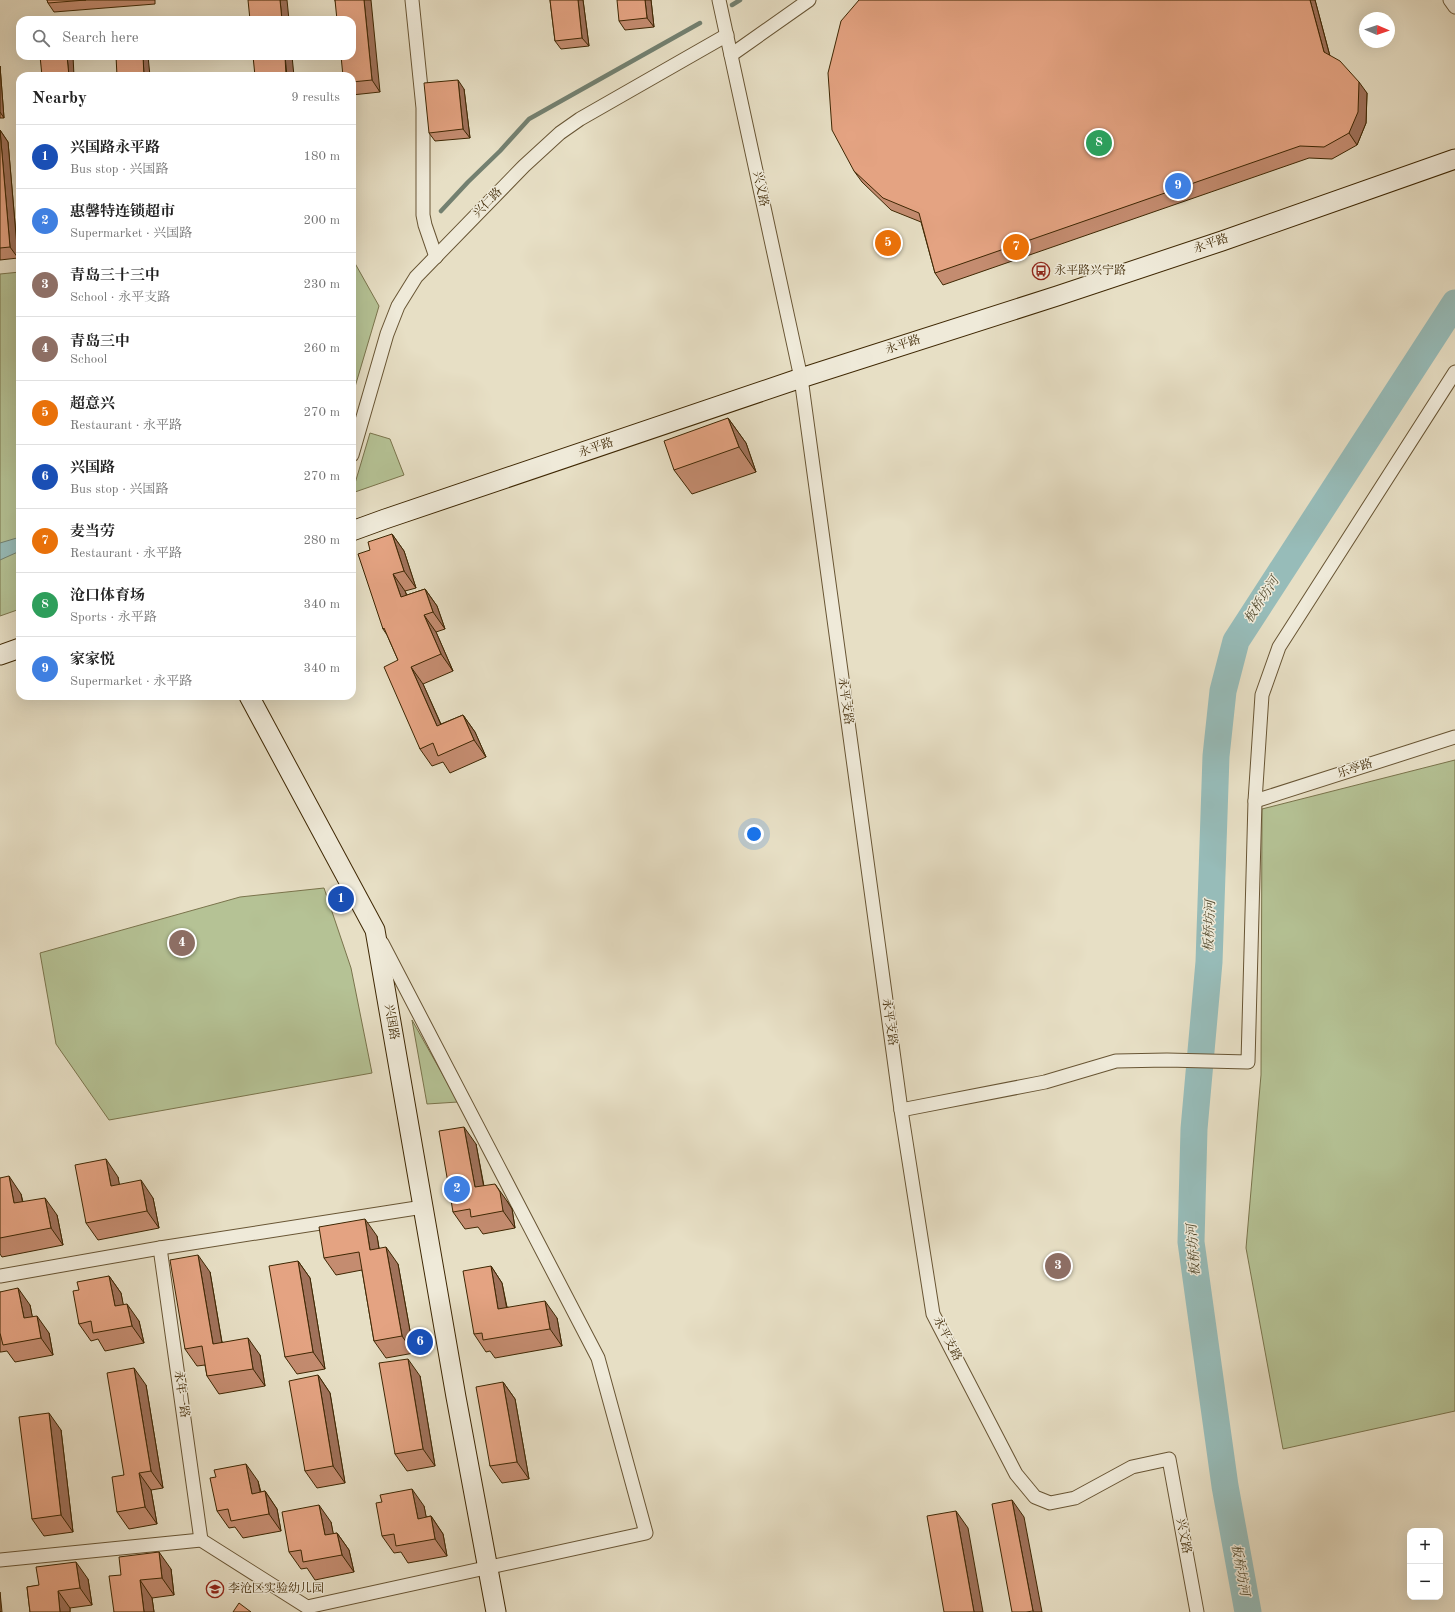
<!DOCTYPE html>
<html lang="en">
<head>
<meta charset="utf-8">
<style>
	body { margin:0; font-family:"Old Standard TT","Noto Serif SC",serif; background:#f6f6f6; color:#222 }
	.controls { position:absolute; right:12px; bottom:12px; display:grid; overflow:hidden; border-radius:8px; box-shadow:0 4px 16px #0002 }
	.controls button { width:36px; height:36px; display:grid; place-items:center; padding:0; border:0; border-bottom:1px solid #e0e0e0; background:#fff; color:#222; font:20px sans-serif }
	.compass { position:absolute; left:1359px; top:12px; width:36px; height:36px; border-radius:50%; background:#fff; box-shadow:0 4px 16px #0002; rotate:92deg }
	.you { position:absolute; left:754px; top:834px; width:14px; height:14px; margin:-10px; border:3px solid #fff; border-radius:50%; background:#1a73e8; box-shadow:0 0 0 6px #1a73e833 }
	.badge { display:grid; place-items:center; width:26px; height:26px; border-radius:50%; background:#8f2418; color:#fff; font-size:13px; font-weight:700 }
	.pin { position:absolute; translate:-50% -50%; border:2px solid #fff; box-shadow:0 1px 4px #0006 }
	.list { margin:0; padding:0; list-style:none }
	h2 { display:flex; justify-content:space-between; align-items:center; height:52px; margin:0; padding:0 16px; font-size:17px }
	h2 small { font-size:13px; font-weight:400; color:#767676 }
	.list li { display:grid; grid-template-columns:26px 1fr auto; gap:12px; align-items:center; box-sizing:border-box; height:64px; padding:0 16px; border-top:1px solid #e0e0e0 }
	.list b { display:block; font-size:15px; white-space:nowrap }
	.list p { margin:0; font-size:13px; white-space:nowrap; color:#767676 }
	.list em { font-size:13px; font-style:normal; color:#767676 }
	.icon { flex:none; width:22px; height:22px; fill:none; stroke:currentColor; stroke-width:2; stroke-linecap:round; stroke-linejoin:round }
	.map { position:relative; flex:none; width:1455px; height:1612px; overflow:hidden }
	.search { position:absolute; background:#fff; box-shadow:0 4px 16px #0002; left:16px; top:16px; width:340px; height:44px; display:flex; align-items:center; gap:10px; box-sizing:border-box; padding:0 14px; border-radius:12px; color:#767676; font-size:15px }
	.panel { position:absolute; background:#fff; box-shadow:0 4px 16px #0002; left:16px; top:72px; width:340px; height:628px; border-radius:12px }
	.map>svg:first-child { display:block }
	.green { fill:#b5c295; stroke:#7a744c }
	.water { fill:#97bcb9; stroke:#738070 }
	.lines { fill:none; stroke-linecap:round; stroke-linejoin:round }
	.stream { stroke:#738070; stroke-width:4.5 }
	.river { stroke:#97bcb9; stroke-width:27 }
	.street-casing { stroke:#685534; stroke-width:15 }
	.secondary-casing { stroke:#3e2703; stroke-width:21 }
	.street { stroke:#efead9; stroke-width:13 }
	.secondary { stroke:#efead9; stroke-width:19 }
	.wall { fill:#c48c70; stroke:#3e2703 }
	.shaded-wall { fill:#a0725b; stroke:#3e2703 }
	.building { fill:#e4a382; stroke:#3e2703 }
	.labels { text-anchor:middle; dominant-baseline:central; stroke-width:3; stroke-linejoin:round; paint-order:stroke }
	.street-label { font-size:12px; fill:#3e2703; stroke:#efead9 }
	.poi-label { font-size:12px; fill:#3e2703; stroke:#efead9; text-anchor:start }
	.water-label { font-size:13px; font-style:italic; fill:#544c30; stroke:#efead9 }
</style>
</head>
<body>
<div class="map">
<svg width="1455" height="1612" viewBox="0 0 1455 1612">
	<rect width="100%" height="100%" fill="#e7dfc5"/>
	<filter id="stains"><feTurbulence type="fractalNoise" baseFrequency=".005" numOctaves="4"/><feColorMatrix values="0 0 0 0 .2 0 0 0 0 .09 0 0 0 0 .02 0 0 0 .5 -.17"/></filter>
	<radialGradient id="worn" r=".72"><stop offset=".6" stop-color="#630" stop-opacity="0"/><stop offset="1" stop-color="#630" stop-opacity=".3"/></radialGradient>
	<g class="green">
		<polygon points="352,258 379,306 352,397"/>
		<polygon points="20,272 20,609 0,616 0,274"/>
		<polygon points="370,433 390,439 404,475 355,492 353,490"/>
		<polygon points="1455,760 1455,1411 1283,1449 1246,1248 1261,1075 1262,809"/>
		<polygon points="324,888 351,968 372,1073 109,1120 56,1044 40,953 240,897"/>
		<polygon points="412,1020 458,1102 427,1104"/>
	</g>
	<polygon class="water" points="20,537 20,551 0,560 0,543"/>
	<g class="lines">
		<g class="stream">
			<polyline points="732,5 740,0"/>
			<polyline points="441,211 468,182 500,151 529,119 700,23"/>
		</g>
		<polyline class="river" points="1248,1612 1225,1486 1191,1242 1194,1129 1209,962 1216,756 1223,691 1236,641 1455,303"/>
		<defs>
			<g id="street">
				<polyline points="412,0 423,108 423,215 425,225 436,257"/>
				<polyline points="719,0 801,378 901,1110 933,1314 1016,1474 1035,1497 1050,1503 1075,1498 1132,1467 1169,1459 1197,1612"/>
				<polyline points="1450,0 1455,7"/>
				<polyline points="731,55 809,0"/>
				<polyline points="352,455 387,334 398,306 416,277 524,166 560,133 580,119 727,35"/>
				<polyline points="1255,801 1455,737"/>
				<polyline points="901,1110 1045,1082 1116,1061 1167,1060 1248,1062 1255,801 1262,695 1279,647 1455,372"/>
				<polyline points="160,1248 201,1540"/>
				<polyline points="0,1276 160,1248 423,1207"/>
				<polyline points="0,1560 201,1540 307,1607 646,1533 598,1358 382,943"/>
			</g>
			<g id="secondary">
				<polyline points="352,531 385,519 801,378 1057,296 1222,241 1455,159"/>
				<polyline points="0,655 20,648"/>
				<polyline points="249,696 375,930 456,1397 496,1612"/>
			</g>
		</defs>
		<use href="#street" class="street-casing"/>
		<use href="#secondary" class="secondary-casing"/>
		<use href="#street" class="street"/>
		<use href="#secondary" class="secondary"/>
	</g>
	<g class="wall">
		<polygon points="47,0 155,0 155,4 54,12 48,3"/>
		<polygon points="335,0 380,92 352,95 352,76"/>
		<polygon points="550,0 583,0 589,46 561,49 555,41"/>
		<polygon points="651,0 654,27 625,30 619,21"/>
		<polygon points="859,0 1315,0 1330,56 1367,93 1366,123 1357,145 1332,159 1309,158 943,285 935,273 921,222 891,210 862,182 854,171"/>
		<polygon points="0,66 4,118 0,118"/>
		<polygon points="464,89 470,138 435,141 429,133"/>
		<polygon points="0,130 8,142 18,258 0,260"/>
		<polygon points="728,418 746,443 756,472 692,494 674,470"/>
		<polygon points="392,534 404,551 416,588 405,591 407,595 425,589 437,606 445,629 436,632 453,671 423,684 441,724 463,715 475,732 486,757 450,773 443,762 432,766 420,749 398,660 387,635 383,629 370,550"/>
		<polygon points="476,1144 484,1186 507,1201 512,1209 515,1228 483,1234 478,1227 465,1229 453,1212"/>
		<polygon points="118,1177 119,1185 153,1198 159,1228 98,1240 86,1223"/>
		<polygon points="0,1178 21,1194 23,1202 57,1215 63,1245 2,1257 0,1254"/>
		<polygon points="377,1236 379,1248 398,1264 414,1353 386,1358 374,1341 362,1270 336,1275 324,1258"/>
		<polygon points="298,1261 310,1278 325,1369 297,1374 285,1357"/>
		<polygon points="491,1266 502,1283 507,1307 557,1318 562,1346 495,1358 490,1351 486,1352 474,1334"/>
		<polygon points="210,1272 222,1342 260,1355 265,1386 219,1394 207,1376 205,1365 197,1366 185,1349"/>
		<polygon points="109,1276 121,1293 123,1305 139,1321 144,1343 105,1351 98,1339 91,1341 79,1324 79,1290"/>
		<polygon points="0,1292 30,1305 32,1316 49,1333 53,1355 15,1362 7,1351 1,1352 0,1352"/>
		<polygon points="318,1375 330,1393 345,1483 317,1488 305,1471"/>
		<polygon points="420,1376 435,1466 407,1471 395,1454"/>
		<polygon points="503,1382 515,1399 529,1479 502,1483 490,1466"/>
		<polygon points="146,1385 163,1488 151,1490 157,1524 129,1529 117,1512 124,1475"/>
		<polygon points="61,1430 73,1532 44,1536 32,1519"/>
		<polygon points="258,1481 261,1492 265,1491 277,1509 281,1531 243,1538 235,1527 229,1528 217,1511"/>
		<polygon points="424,1506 426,1517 431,1516 443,1534 447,1556 408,1563 401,1552 394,1553 382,1536"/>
		<polygon points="331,1522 333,1534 337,1533 349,1550 354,1572 315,1580 307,1568 301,1569 289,1552"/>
		<polygon points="171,1569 174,1595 152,1598 154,1612 114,1612 121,1575"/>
		<polygon points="88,1579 92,1605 70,1608 70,1612 30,1612 27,1587"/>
	</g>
	<g class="shaded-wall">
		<polygon points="280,0 287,0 289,20 282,20"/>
		<polygon points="364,0 371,0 380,92 372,80"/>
		<polygon points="578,0 583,0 589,46 582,38"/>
		<polygon points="645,0 651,0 654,27 647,18"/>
		<polygon points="1310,0 1315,0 1332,64 1324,52"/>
		<polygon points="67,56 73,56 74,76 69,76"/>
		<polygon points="143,56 148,56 150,76 144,76"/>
		<polygon points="285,56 292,56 294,76 287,76"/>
		<polygon points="0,66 4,118 0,112"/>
		<polygon points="458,80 464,89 470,138 463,129"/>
		<polygon points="1359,82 1367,93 1366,123 1357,145 1349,133"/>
		<polygon points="0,130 8,142 18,258 10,247"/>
		<polygon points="728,418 746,443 756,472 739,447"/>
		<polygon points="392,534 404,551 416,588 404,571"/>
		<polygon points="393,574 405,591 413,614 401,597"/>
		<polygon points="425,589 437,606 445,629 433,612"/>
		<polygon points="424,615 436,632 453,671 441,654"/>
		<polygon points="411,667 423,684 449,743 437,726"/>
		<polygon points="463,715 475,732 486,757 474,740"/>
		<polygon points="464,1127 476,1144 487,1205 475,1187"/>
		<polygon points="106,1159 118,1177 123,1203 111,1186"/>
		<polygon points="9,1176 21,1194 26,1221 14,1203"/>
		<polygon points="141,1180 153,1198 159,1228 147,1211"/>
		<polygon points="495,1184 507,1201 512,1209 515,1228 503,1211"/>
		<polygon points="45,1198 57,1215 63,1245 51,1228"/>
		<polygon points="365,1219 377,1236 382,1267 370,1250"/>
		<polygon points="386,1247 398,1264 414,1353 402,1336"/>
		<polygon points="198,1255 210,1272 225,1361 213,1344"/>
		<polygon points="298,1261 310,1278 325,1369 313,1352"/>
		<polygon points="491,1266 502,1283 510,1326 498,1309"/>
		<polygon points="109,1276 121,1293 127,1323 115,1306"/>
		<polygon points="18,1288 30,1305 36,1335 24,1318"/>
		<polygon points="545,1301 557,1318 562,1346 550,1329"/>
		<polygon points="127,1304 139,1321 144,1343 132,1326"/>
		<polygon points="37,1316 49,1333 53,1355 41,1338"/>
		<polygon points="248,1338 260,1355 265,1386 253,1369"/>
		<polygon points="408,1359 420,1376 435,1466 423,1449"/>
		<polygon points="134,1368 146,1385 163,1488 151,1471"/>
		<polygon points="318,1375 330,1393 345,1483 333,1466"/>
		<polygon points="503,1382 515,1399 529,1479 517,1462"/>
		<polygon points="49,1413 61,1430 73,1532 61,1515"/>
		<polygon points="246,1464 258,1481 264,1511 252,1494"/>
		<polygon points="139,1473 151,1490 157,1524 145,1507"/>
		<polygon points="412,1489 424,1506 430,1536 418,1519"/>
		<polygon points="265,1491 277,1509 281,1531 269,1514"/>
		<polygon points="1012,1500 1024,1517 1042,1612 1033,1612 1033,1611"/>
		<polygon points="319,1505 331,1522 337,1552 325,1535"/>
		<polygon points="956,1511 968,1528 983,1612 974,1612"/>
		<polygon points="431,1516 443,1534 447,1556 435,1539"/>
		<polygon points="337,1533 349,1550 354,1572 342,1555"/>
		<polygon points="159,1552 171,1569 174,1595 162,1578"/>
		<polygon points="76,1562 88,1579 92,1605 80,1588"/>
		<polygon points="140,1580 152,1598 154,1612 144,1612"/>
		<polygon points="58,1591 70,1608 70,1612 60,1612"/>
		<polygon points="0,1592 2,1612 1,1612 0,1611"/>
	</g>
	<g class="building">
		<polygon points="47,0 86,0 48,3"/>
		<polygon points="248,0 280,0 282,20 250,20"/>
		<polygon points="335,0 364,0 372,80 352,82 352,76 343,76 341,56 352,56 352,20 337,20"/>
		<polygon points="550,0 578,0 582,38 555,41"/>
		<polygon points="617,0 645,0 647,18 619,21"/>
		<polygon points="859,0 1310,0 1324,52 1340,61 1359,82 1358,112 1349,133 1324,147 1300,146 935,273 919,213 883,198 854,171 832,130 828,73 841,21"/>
		<polygon points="40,56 67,56 69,76 42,76"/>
		<polygon points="116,56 143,56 144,76 117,76"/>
		<polygon points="253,56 285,56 286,76 255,76"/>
		<polygon points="458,80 463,129 429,133 424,83"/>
		<polygon points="0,130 10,247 0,248"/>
		<polygon points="728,418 739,447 674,470 664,441"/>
		<polygon points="392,534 404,571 393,574 401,597 425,589 433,612 424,615 441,654 411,667 437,726 463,715 474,740 438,756 433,743 420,749 384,667 398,660 384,628 383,629 358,554 370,550 368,542"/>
		<polygon points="464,1127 475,1187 495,1184 500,1192 503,1211 471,1217 470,1209 453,1212 439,1131"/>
		<polygon points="106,1159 111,1186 141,1180 147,1211 86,1223 75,1165"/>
		<polygon points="9,1176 14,1203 45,1198 51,1228 0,1238 0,1178"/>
		<polygon points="365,1219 370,1250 386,1247 402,1336 374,1341 359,1252 324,1258 319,1227"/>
		<polygon points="198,1255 213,1344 248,1338 253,1369 207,1376 202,1346 185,1349 170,1260"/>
		<polygon points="298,1261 313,1352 285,1357 269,1266"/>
		<polygon points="491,1266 498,1309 545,1301 550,1329 483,1340 482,1333 474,1334 463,1271"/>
		<polygon points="109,1276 115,1306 127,1304 132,1326 93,1333 91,1321 79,1324 73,1291 79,1290 77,1282"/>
		<polygon points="18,1288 24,1318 37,1316 41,1338 3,1345 0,1333 0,1292"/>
		<polygon points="408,1359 423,1449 395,1454 379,1363"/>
		<polygon points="134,1368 151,1471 139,1473 145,1507 117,1512 112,1477 124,1475 107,1373"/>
		<polygon points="318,1375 333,1466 305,1471 289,1381"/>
		<polygon points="503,1382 517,1462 490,1466 476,1387"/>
		<polygon points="49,1413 61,1515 32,1519 19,1417"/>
		<polygon points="246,1464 252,1494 265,1491 269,1514 231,1521 228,1509 217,1511 210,1478 216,1477 214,1470"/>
		<polygon points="412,1489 418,1519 431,1516 435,1539 396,1546 394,1534 382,1536 376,1503 382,1502 380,1495"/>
		<polygon points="1012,1500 1033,1611 1026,1612 1012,1612 992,1504"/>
		<polygon points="319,1505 325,1535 337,1533 342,1555 303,1562 301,1550 289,1552 282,1512"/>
		<polygon points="956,1511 974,1612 944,1612 927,1516"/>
		<polygon points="159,1552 162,1578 140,1580 144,1612 114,1612 109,1576 121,1575 119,1557"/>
		<polygon points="76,1562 80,1588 58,1591 60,1612 30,1612 27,1587 39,1585 36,1567"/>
		<polygon points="239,1603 251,1612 233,1612"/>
	</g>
	<defs>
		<symbol id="bus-ring" viewBox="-11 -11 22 22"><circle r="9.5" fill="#efead9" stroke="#8f2418" stroke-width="1.5"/><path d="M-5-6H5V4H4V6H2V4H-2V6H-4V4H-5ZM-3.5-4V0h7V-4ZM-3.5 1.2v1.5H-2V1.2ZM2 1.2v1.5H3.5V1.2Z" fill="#8f2418"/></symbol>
		<symbol id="school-ring" viewBox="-11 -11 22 22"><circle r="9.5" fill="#efead9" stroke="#8f2418" stroke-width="1.5"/><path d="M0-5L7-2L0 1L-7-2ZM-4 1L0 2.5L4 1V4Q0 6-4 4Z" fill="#8f2418"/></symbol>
	</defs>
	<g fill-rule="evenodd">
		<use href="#bus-ring" x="1031" y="261" width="20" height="20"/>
		<use href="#school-ring" x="205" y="1579" width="20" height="20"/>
	</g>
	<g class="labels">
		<g class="street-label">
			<text transform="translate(760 189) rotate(78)">兴义路</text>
			<text transform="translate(488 203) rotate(-46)">兴仁路</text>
			<text transform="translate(1211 244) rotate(-19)">永平路</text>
			<text transform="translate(903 345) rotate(-18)">永平路</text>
			<text transform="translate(596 448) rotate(-19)">永平路</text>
			<text transform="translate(845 701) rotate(82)">永平支路</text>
			<text transform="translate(1355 769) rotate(-18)">乐亭路</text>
			<text transform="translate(391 1022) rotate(80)">兴国路</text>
			<text transform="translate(889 1022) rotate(82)">永平支路</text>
			<text transform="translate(947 1339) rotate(63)">永平支路</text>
			<text transform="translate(181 1394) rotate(82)">永年一路</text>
			<text transform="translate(1183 1536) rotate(79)">兴文路</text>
		</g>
		<g class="poi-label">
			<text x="1054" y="271">永平路兴宁路</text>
			<text x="228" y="1589">李沧区实验幼儿园</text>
		</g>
		<g class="water-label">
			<text transform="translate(1262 600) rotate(-57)">板桥坊河</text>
			<text transform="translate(1210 926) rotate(-88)">板桥坊河</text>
			<text transform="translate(1194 1250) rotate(-94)">板桥坊河</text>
			<text transform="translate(1240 1570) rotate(80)">板桥坊河</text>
		</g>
	</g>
	<rect width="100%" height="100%" filter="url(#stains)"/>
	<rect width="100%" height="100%" fill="url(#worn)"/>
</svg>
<div class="controls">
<button>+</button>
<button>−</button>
</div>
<svg class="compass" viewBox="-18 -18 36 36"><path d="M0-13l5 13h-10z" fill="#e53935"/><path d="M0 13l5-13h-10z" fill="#767676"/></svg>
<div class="you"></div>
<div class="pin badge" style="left:341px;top:899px;background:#1a4fb4">1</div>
<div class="pin badge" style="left:457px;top:1189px;background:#3f7fe0">2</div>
<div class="pin badge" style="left:1058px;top:1266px;background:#8d6e63">3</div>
<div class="pin badge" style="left:182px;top:943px;background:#8d6e63">4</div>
<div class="pin badge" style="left:888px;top:243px;background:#e8710a">5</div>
<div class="pin badge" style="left:420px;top:1342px;background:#1a4fb4">6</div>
<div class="pin badge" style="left:1016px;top:247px;background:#e8710a">7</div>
<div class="pin badge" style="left:1099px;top:143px;background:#2e9e5b">8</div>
<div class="pin badge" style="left:1178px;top:186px;background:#3f7fe0">9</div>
<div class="search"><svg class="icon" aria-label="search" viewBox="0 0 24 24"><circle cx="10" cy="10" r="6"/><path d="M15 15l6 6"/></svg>Search here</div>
<section class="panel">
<h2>Nearby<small>9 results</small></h2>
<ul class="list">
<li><span class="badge" style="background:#1a4fb4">1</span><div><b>兴国路永平路</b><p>Bus stop · 兴国路</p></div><em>180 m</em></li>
<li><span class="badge" style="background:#3f7fe0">2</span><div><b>惠馨特连锁超市</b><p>Supermarket · 兴国路</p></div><em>200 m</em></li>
<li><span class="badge" style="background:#8d6e63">3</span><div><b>青岛三十三中</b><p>School · 永平支路</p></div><em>230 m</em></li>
<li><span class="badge" style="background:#8d6e63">4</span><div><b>青岛三中</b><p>School</p></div><em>260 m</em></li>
<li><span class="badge" style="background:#e8710a">5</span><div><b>超意兴</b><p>Restaurant · 永平路</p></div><em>270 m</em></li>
<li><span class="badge" style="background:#1a4fb4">6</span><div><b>兴国路</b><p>Bus stop · 兴国路</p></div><em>270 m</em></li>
<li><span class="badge" style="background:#e8710a">7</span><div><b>麦当劳</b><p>Restaurant · 永平路</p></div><em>280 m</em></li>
<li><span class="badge" style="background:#2e9e5b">8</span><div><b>沧口体育场</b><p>Sports · 永平路</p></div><em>340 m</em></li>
<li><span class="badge" style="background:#3f7fe0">9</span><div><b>家家悦</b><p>Supermarket · 永平路</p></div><em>340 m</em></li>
</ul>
</section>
</div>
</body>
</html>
